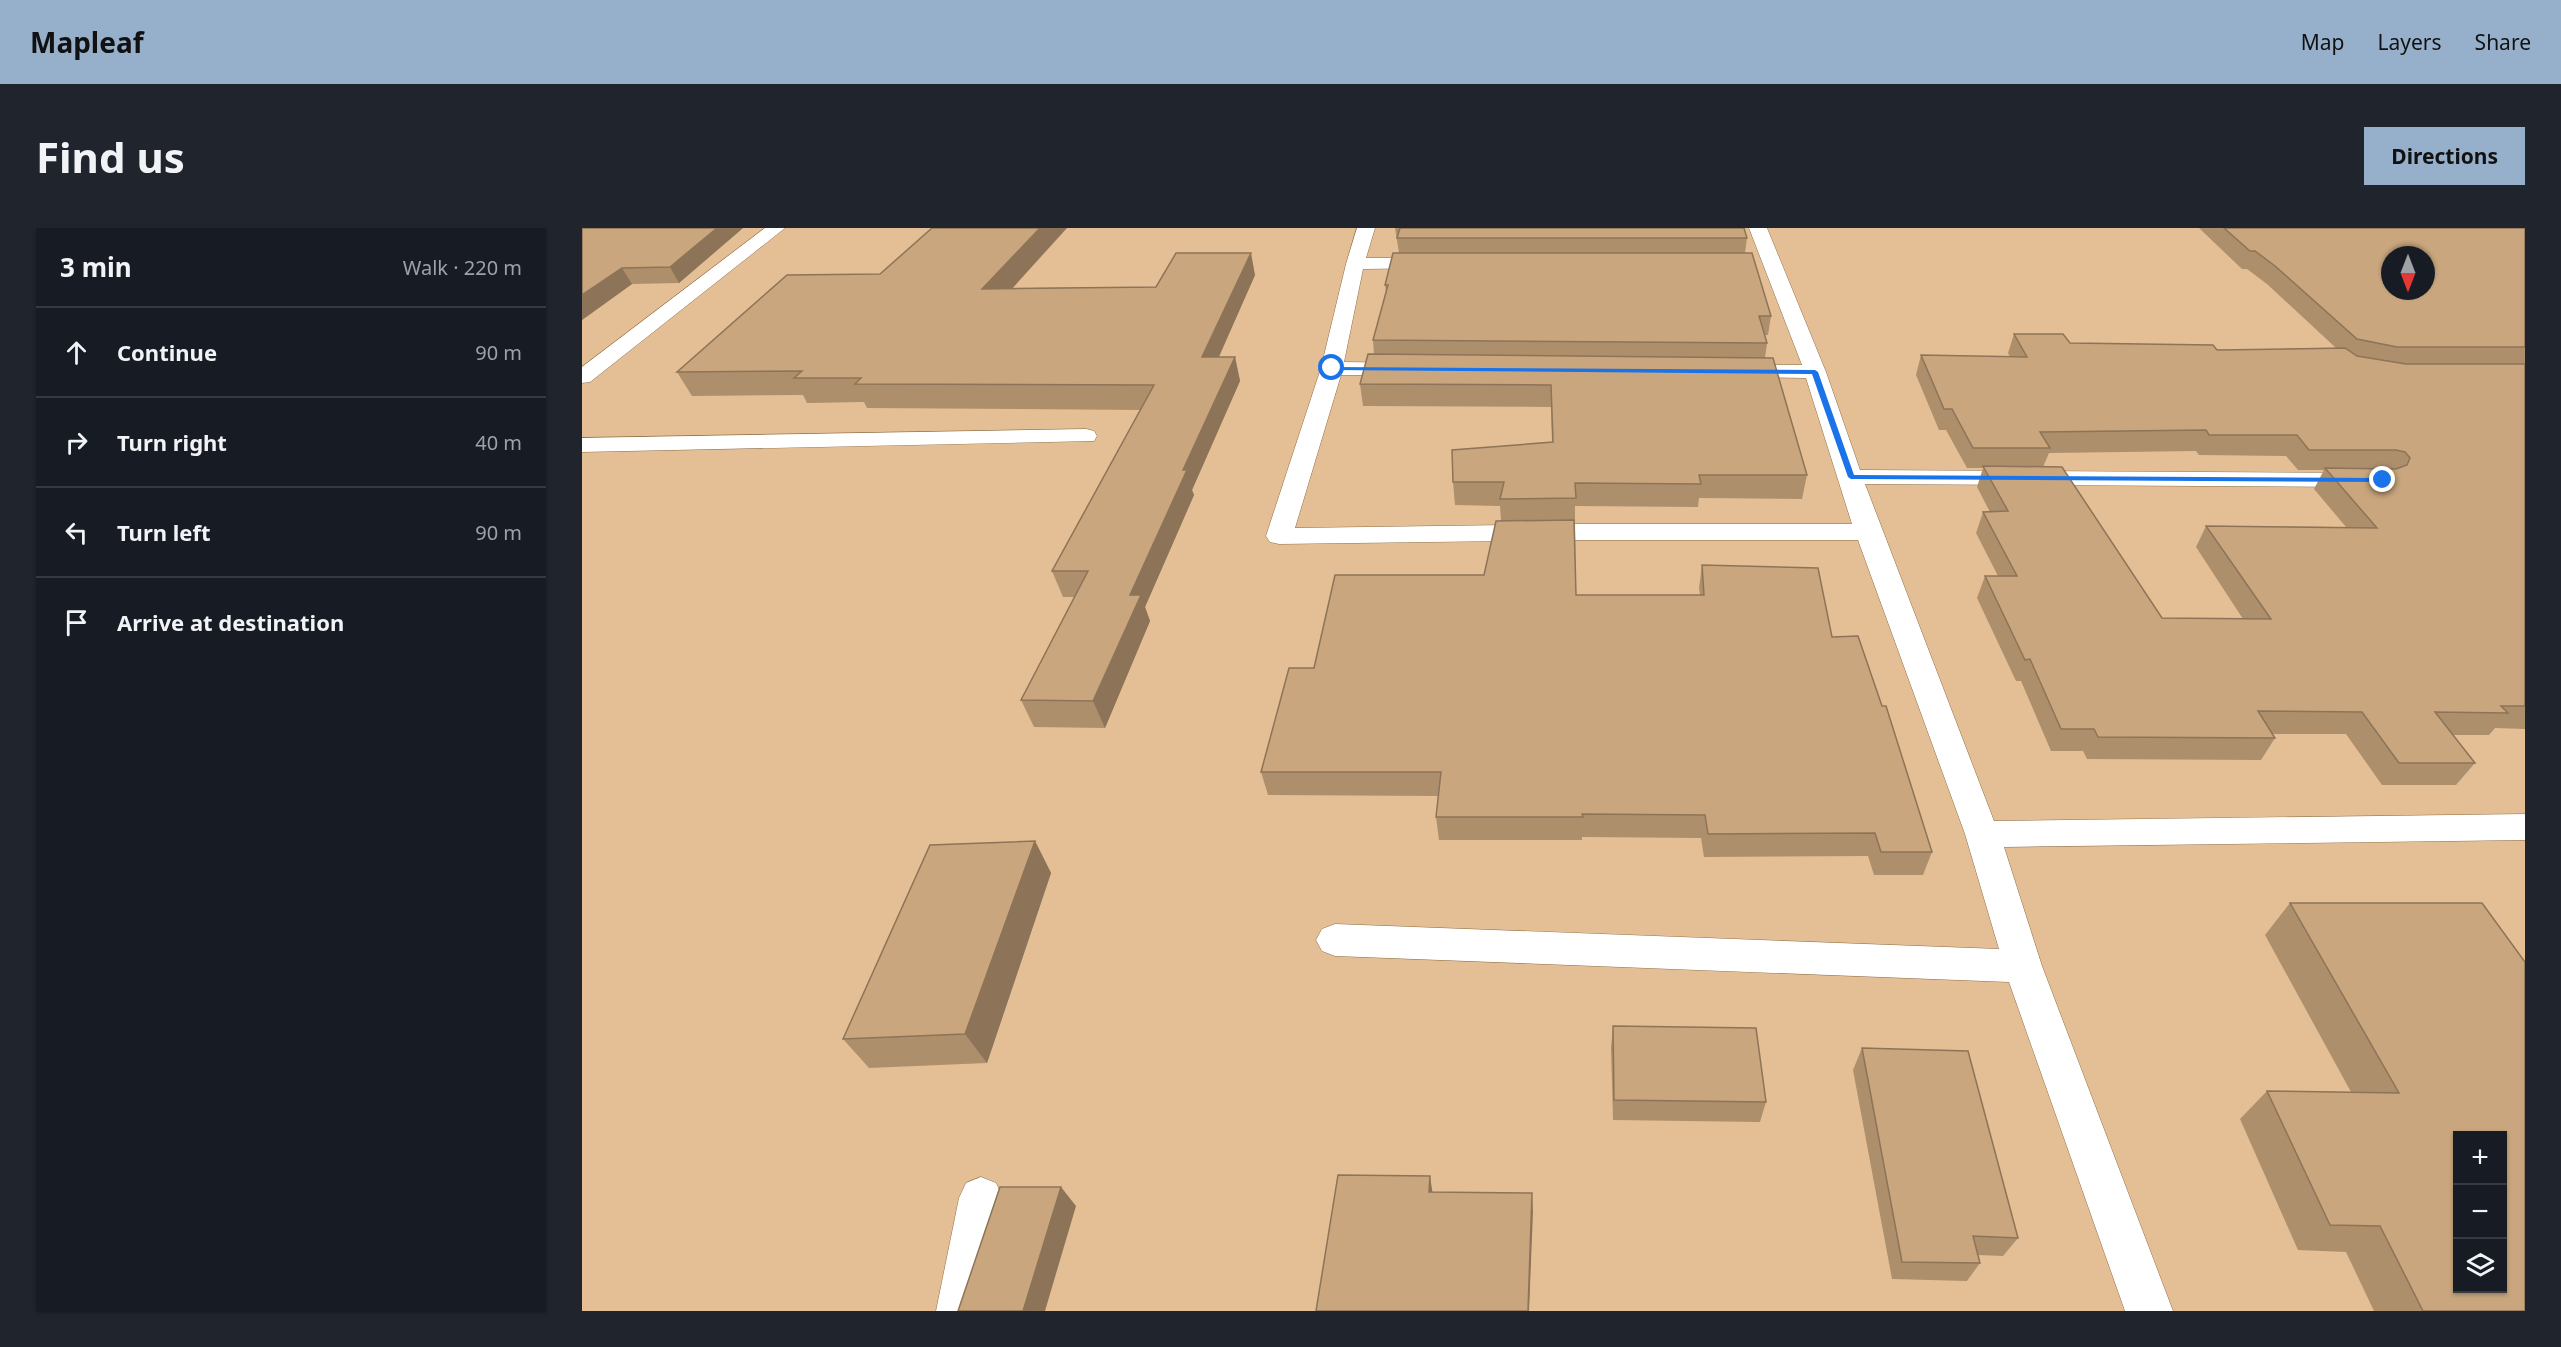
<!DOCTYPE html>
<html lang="en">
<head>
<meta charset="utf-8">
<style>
	body { margin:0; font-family:"Noto Sans",sans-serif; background:#20242c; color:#f1f3f6 }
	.controls { position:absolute; right:18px; bottom:18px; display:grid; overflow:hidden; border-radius:0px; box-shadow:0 2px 4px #0004 }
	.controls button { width:54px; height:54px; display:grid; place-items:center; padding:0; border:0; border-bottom:2px solid #363941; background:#171b24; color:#f1f3f6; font:30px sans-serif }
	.compass { position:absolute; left:1799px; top:18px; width:54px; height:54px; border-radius:50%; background:#171b24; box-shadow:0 2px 4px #0004; rotate:180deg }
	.stop { position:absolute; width:18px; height:18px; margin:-14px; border:4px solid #1a73e8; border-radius:50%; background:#fff }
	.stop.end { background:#1a73e8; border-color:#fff; box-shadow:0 2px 6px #0008 }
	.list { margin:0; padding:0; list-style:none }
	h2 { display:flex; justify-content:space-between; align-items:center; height:78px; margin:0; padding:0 24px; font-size:26px }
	h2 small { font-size:20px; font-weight:400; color:#9ea1a6 }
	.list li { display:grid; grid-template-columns:39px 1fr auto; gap:18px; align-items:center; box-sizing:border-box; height:90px; padding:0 24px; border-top:2px solid #363941 }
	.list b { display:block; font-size:22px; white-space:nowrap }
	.list em { font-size:20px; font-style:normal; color:#9ea1a6 }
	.icon { flex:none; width:33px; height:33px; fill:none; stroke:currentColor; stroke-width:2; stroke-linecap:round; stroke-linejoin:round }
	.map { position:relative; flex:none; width:1943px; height:1083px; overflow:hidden; border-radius:0px }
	header { display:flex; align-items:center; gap:36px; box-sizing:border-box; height:84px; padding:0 30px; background:#96b0cb; color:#111 }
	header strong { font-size:28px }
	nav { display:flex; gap:33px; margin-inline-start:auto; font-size:21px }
	.intro { display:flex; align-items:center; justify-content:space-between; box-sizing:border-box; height:144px; padding:0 36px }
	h1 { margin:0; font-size:42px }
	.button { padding:15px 27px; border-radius:0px; background:#96b0cb; color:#111; font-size:21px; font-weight:700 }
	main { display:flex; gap:36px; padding:0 36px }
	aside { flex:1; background:#171b24; border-radius:0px; box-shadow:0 2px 4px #0004 }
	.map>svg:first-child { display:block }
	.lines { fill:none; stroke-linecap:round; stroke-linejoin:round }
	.service-casing { stroke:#8f6e46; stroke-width:1 }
	.minor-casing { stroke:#8f6e46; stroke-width:1 }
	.tertiary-casing { stroke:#8f6e46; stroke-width:1 }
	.service { fill:#fff; fill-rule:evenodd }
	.minor { fill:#fff; fill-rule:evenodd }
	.tertiary { fill:#fff; fill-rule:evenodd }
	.wall { fill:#ad8f6c; fill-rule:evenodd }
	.shaded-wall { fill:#8d7458 }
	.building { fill:#c9a67d; stroke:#8d7458; stroke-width:1.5; fill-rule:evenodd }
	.route { fill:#1a73e8 }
</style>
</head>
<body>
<header>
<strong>Mapleaf</strong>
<nav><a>Map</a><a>Layers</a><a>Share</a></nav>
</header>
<div class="intro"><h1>Find us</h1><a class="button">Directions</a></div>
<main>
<aside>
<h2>3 min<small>Walk · 220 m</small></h2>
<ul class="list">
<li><svg class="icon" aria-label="ahead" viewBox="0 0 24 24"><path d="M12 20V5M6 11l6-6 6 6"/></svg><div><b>Continue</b></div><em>90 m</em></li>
<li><svg class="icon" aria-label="right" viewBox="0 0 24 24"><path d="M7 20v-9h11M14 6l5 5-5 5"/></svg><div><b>Turn right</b></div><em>40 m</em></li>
<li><svg class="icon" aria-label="left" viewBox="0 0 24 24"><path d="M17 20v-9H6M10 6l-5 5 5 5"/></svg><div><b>Turn left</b></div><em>90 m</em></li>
<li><svg class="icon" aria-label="arrive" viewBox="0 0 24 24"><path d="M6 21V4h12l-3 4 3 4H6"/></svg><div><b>Arrive at destination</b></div></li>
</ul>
</aside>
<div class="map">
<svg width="1943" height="1083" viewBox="0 0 1943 1083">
	<rect width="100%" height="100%" fill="#e4bf96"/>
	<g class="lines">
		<defs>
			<g id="service">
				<polygon points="504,201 512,203 515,208 512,213 0,224 0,210"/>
				<polygon points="399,949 414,955 421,970 400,1083 354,1083 377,970 384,955"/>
			</g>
			<polygon id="minor" points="775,0 793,0 784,30 852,30 858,31 861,35 858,39 852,40 781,41 762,134 827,135 835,136 838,141 835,146 827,147 759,147 713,300 996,296 1270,296 1224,150 1151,149 1143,148 1140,143 1143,138 1151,137 1220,137 1167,0 1185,0 1244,144 1278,242 1780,245 1789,247 1792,252 1789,257 1780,259 1283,256 1412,593 1943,586 1943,612 1422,619 1460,738 1591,1083 1543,1083 1427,754 753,728 740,723 734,712 740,701 753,696 1417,721 1383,606 1276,312 996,312 697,316 688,314 684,308 739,140 764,36"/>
			<polygon id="tertiary" points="183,0 203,0 8,154 0,155 0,139"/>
		</defs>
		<use href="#service" class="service-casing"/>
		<use href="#minor" class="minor-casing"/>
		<use href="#tertiary" class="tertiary-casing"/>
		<use href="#service" class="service"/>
		<use href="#minor" class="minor"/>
		<use href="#tertiary" class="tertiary"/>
	</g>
	<g class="wall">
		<polygon points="0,0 161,0 97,55 50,56 0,92"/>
		<polygon points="813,0 1162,0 1165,10 1163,25 1189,88 1186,107 1183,107 1185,115 1183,130 1225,247 1220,271 1117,270 1116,279 993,278 993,294 994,367 1118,367 1117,360 1120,337 1250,409 1350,624 1341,647 1292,647 1286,628 1122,629 1119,610 1000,609 1000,612 857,612 854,589 856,568 686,567 679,544 732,440 902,347 919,293 918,278 873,277 871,254 970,214 969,179 781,178 778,156 792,127 791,112 804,64 803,57 817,25"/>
		<path d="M1617 0H1943V501L1913 500 1907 507H1870L1893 535 1874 557H1800L1764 506H1690L1693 510 1679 532 1505 531 1501 523H1469L1439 453H1434L1395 370 1403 348H1416L1394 305 1401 284H1408L1395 259 1401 240H1385L1364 202H1357L1334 147 1339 127 1428 129 1426 125 1432 106 1488 115 1635 122 1754 120 1685 56 1665 41H1660ZM1614 223 1617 227 1704 228 1716 242H1742L1732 261 1764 299 1624 298 1614 319 1661 391 1580 390 1461 239 1467 225Z"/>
		<polygon points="298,46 430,60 574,59 673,47 637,129 653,129 658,153 610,262 612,267 563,379 568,393 523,500 452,499 439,472 492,369 481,369 470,343 559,182 285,180 282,174 225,175 221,167 110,168 95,144"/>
		<polygon points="453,613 469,645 405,835 287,840 261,811"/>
		<polygon points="1708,675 1943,1083 1792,1083 1764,1024 1716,1022 1658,891 1685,863 1769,864 1683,707"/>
		<polygon points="1031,798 1184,874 1178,894 1031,892 1029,820"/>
		<polygon points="1280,820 1436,1010 1421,1028 1396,1027 1398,1035 1385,1053 1310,1051 1271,842"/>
	</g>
	<g class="shaded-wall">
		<polygon points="135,0 161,0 97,55 88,39"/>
		<polygon points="458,0 485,0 409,84 400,61"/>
		<polygon points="669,25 673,47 626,153 620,129"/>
		<polygon points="40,40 50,56 0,92 0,67"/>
		<polygon points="653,129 658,153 610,262 612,267 563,379 568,393 523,500 511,473 548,367 601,242"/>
		<polygon points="453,613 469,645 405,835 383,806"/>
		<polygon points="848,948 851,968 847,964"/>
		<polygon points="479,959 494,978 463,1083 441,1083"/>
		<polygon points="950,965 951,984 947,1083 946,1083"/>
	</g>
	<g class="building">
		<polygon points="0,0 135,0 88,39 40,40 0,67"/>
		<polygon points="350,0 458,0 400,61 574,59 594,25 669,25 620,129 653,129 601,242 605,242 548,367 559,367 511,473 439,472 506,343 470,343 572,157 273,156 279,150 212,150 220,143 95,144 205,47 298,46"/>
		<polygon points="818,0 1162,0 1165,10 815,10"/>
		<path d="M1642 0H1943V119H1815L1775 111 1693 38 1673 23H1668ZM1808 27H1844V63H1808Z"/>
		<polygon points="811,25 1170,25 1189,88 1177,88 1185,115 791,112 806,57 803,57"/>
		<polygon points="1432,106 1481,106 1488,115 1631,117 1635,122 1763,120 1775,128 1824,136 1943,136 1943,478 1919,478 1926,485 1853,484 1893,535 1817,535 1780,484 1676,483 1693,510 1516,509 1512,501 1479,501 1448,431 1443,432 1403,348 1435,348 1401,284 1426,283 1401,238 1480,239 1580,390 1689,391 1624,298 1795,300 1743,240 1814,241 1825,237 1828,230 1823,224 1814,222 1727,222 1715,207 1627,207 1624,202 1458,204 1468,220 1391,220 1370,181 1362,181 1339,127 1445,129"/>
		<polygon points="786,126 1191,130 1225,247 1117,247 1119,256 993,255 994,270 918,271 922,254 871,254 870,222 971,214 969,157 778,156"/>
		<polygon points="992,292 994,367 1122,367 1120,337 1236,340 1250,409 1276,408 1300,478 1304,478 1350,624 1299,624 1293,605 1126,606 1123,587 1000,586 1001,589 854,589 859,544 679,544 707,440 732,440 753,347 902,347 914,293"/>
		<polygon points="453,613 383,806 261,811 348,617"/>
		<path d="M1708 675H1900L1943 734V1083H1841L1798 998 1748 997 1685 863 1817 865ZM1875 908H1920V1060H1875Z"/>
		<polygon points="1031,798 1174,800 1184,874 1032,872"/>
		<polygon points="1280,820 1386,823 1436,1010 1391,1008 1398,1035 1320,1034"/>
		<polygon points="756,947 848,948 847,964 950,965 946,1083 734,1083"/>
		<polygon points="418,959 479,959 441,1083 376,1083"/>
	</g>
	<polygon class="route" points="748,139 1233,142 1236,144 1272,247 1801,250 1805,252 1801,254 1269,251 1266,249 1230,146 750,142"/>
</svg>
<div class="controls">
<button>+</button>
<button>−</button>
<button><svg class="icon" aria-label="layers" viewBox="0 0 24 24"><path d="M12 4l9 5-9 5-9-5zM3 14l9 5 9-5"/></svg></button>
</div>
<svg class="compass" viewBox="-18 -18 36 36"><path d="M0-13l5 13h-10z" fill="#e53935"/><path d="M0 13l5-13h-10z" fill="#9ea1a6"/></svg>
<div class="stop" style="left:750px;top:140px"></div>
<div class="stop end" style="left:1801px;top:252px"></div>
</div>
</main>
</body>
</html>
